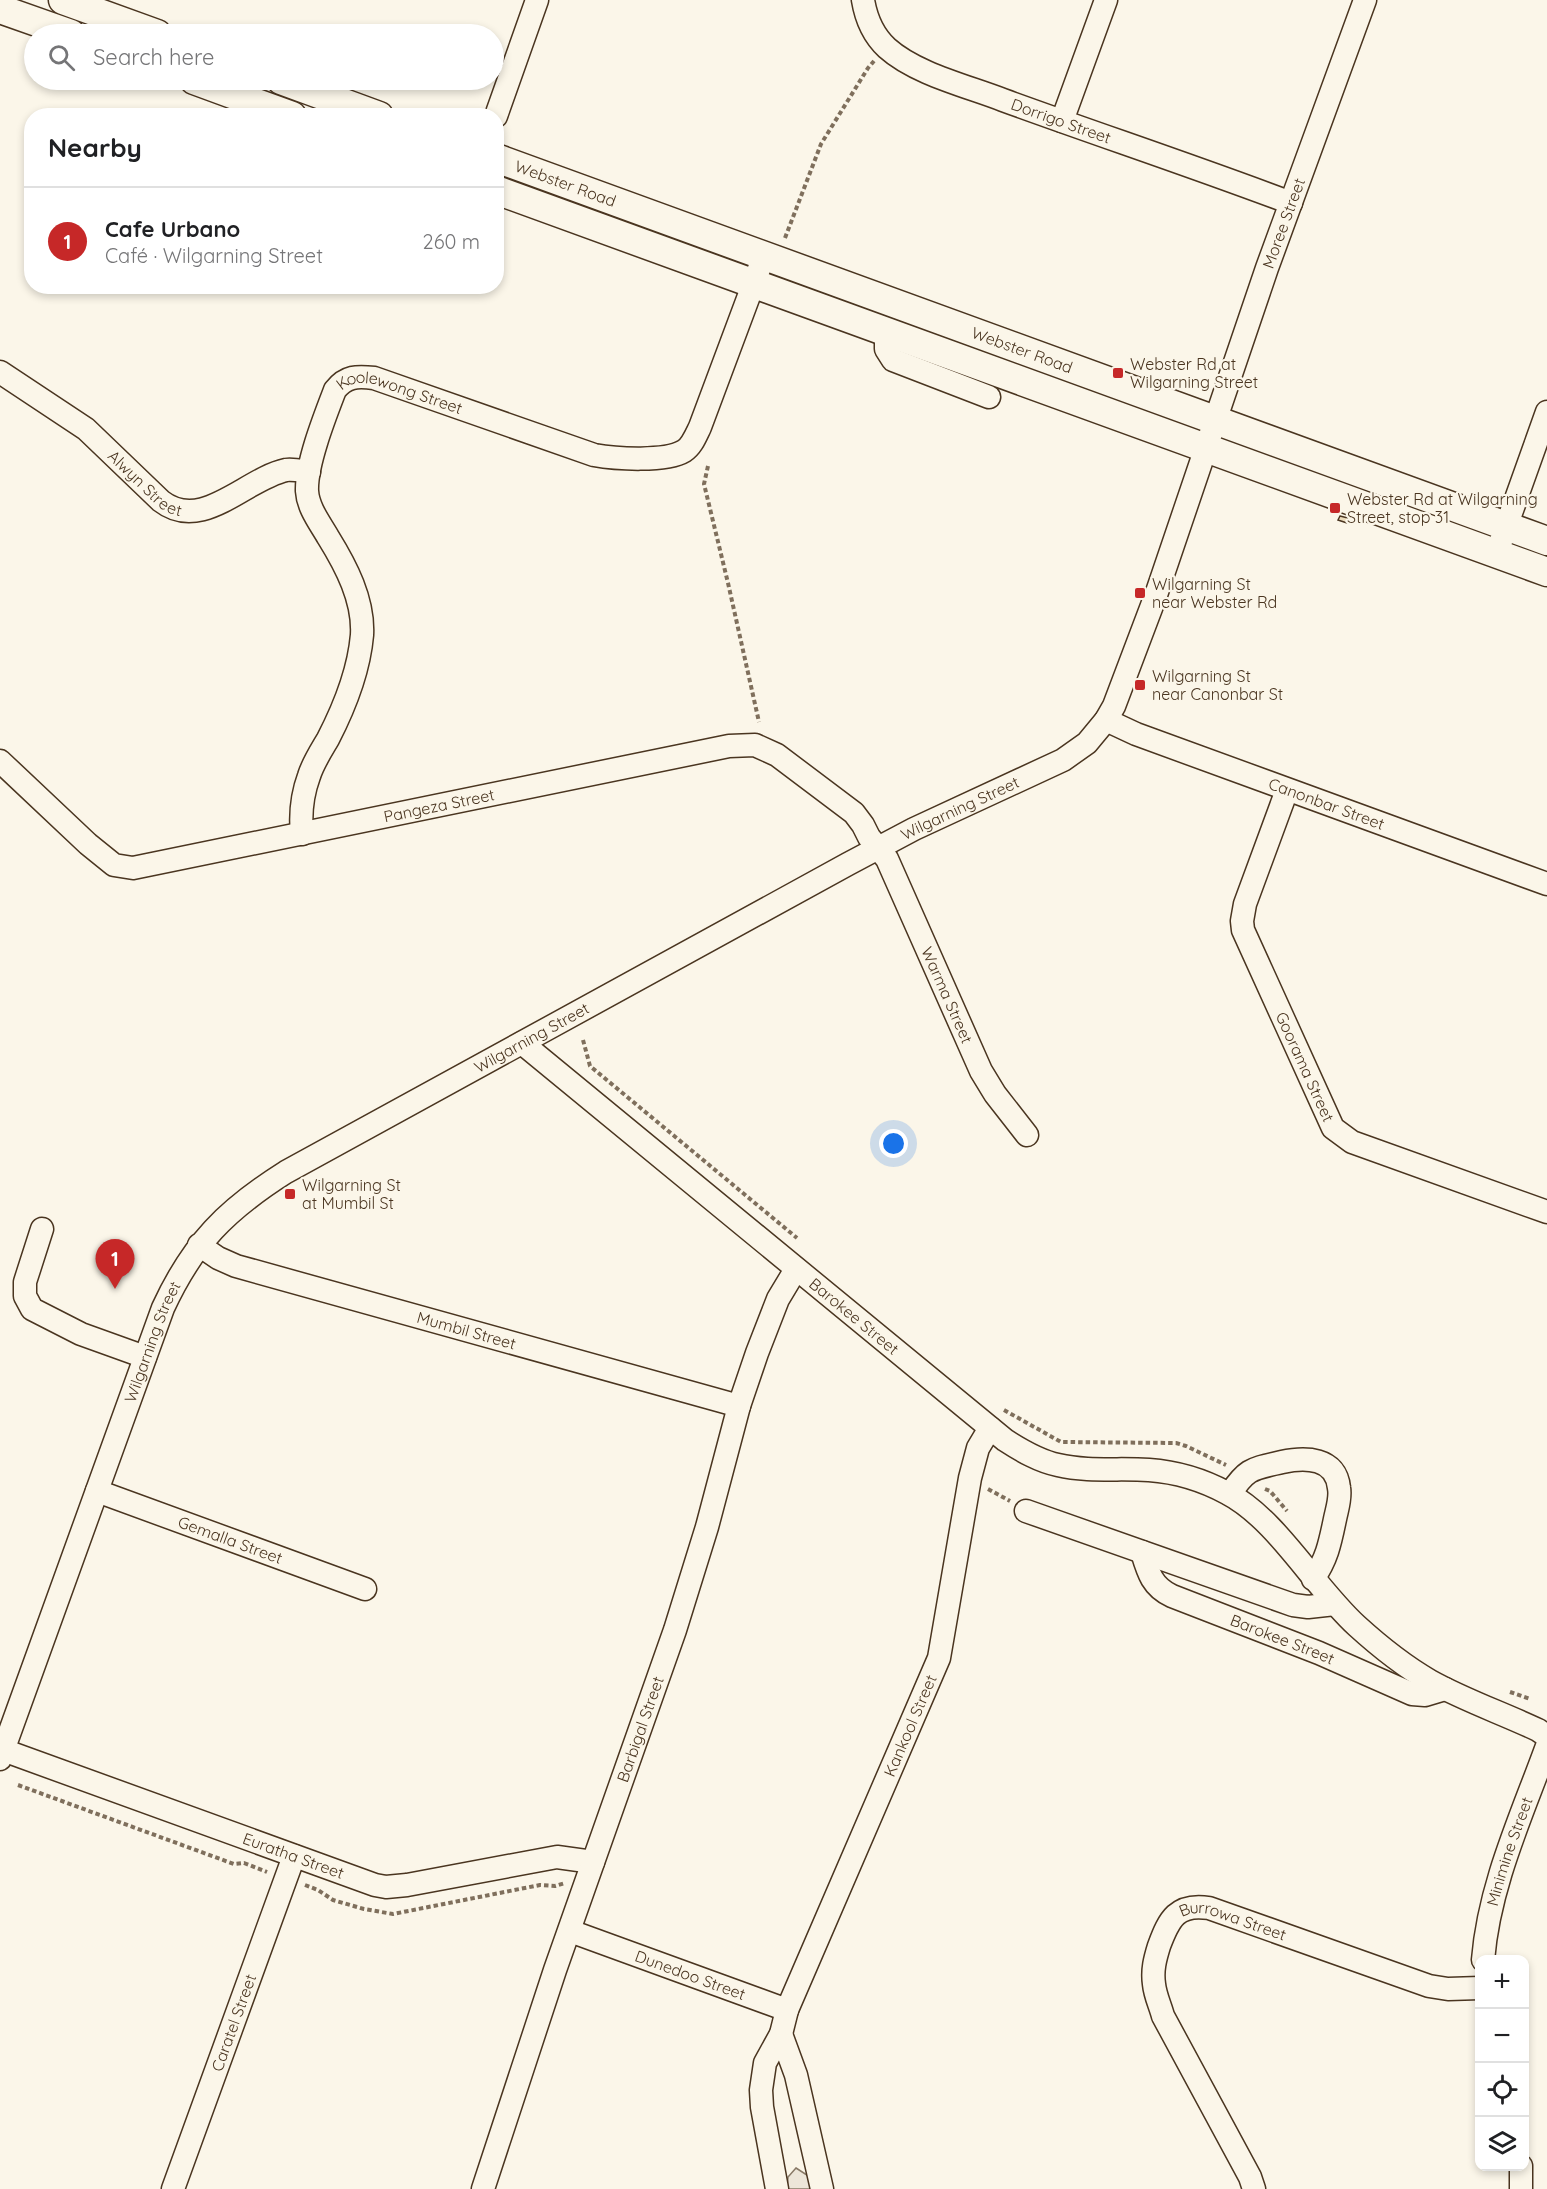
<!DOCTYPE html>
<html lang="en">
<head>
<meta charset="utf-8">
<style>
	body { margin:0; font-family:Quicksand,sans-serif; background:#f2f2f2; color:#202124 }
	.controls { position:absolute; right:18px; bottom:18px; display:grid; overflow:hidden; border-radius:12px; box-shadow:0 3px 9px #0003 }
	.controls button { width:54px; height:54px; display:grid; place-items:center; padding:0; border:0; border-bottom:2px solid #e0e0e0; background:#fff; color:#202124; font:30px sans-serif }
	.you { position:absolute; left:894px; top:1144px; width:21px; height:21px; margin:-15px; border:4px solid #fff; border-radius:50%; background:#1a73e8; box-shadow:0 0 0 9px #1a73e833 }
	.badge { display:grid; place-items:center; width:39px; height:39px; border-radius:50%; background:#c62828; color:#fff; font-size:20px; font-weight:700 }
	.pin { position:absolute; translate:-50% -50px; filter:drop-shadow(0 2px 3px #0008) }
	.pin::after { content:''; position:absolute; top:32px; width:21px; height:18px; background:inherit; clip-path:polygon(0 0,100% 0,50% 100%) }
	.list { margin:0; padding:0; list-style:none }
	h2 { display:flex; justify-content:space-between; align-items:center; height:78px; margin:0; padding:0 24px; font-size:26px }
	h2 small { font-size:20px; font-weight:400; color:#757577 }
	.list li { display:grid; grid-template-columns:39px 1fr auto; gap:18px; align-items:center; box-sizing:border-box; height:108px; padding:0 24px; border-top:2px solid #e0e0e0 }
	.list b { display:block; font-size:22px; white-space:nowrap }
	.list p { margin:0; font-size:20px; white-space:nowrap; color:#757577 }
	.list em { font-size:20px; font-style:normal; color:#757577 }
	.icon { flex:none; width:33px; height:33px; fill:none; stroke:currentColor; stroke-width:2; stroke-linecap:round; stroke-linejoin:round }
	.map { position:relative; flex:none; width:1547px; height:2189px; overflow:hidden }
	.search { position:absolute; background:#fff; box-shadow:0 3px 9px #0003; left:24px; top:24px; width:480px; height:66px; display:flex; align-items:center; gap:15px; box-sizing:border-box; padding:0 21px; border-radius:33px; color:#757577; font-size:22px }
	.panel { position:absolute; background:#fff; box-shadow:0 3px 9px #0003; left:24px; top:108px; width:480px; height:186px; border-radius:24px }
	.map>svg:first-child { display:block }
	.green { fill:#ede6d9; stroke:#887966; stroke-width:1.5 }
	.building { fill:#ecdcbc; stroke:#4a3520; stroke-width:1.5 }
	.lines { fill:none; stroke-linecap:round; stroke-linejoin:round }
	.minor-casing { stroke:#4a3520; stroke-width:25 }
	.major-casing { stroke:#4a3520; stroke-width:31 }
	.path { stroke:#7f6f5c; stroke-width:4; stroke-dasharray:4.5 3; stroke-linecap:butt }
	.minor { stroke:#fbf6e9; stroke-width:22 }
	.major { stroke:#fbf6e9; stroke-width:28 }
	.poi-dot { fill:#c62828; stroke:#fbf6e9; stroke-width:2 }
	.labels { text-anchor:middle; dominant-baseline:central; stroke-width:4.5; stroke-linejoin:round; paint-order:stroke }
	.street-label { font-size:16px; fill:#4a3520; stroke:#fbf6e9 }
	.poi-label { font-size:16px; fill:#4a3520; stroke:#fbf6e9; text-anchor:start }
</style>
</head>
<body>
<div class="map">
<svg width="1547" height="2189" viewBox="0 0 1547 2189">
	<rect width="100%" height="100%" fill="#fbf6e9"/>
	<polygon class="green" points="796,2168 810,2177 812,2189 787,2189 788,2177"/>
	<polygon class="building" points="1340,516 1348,518 1347,523 1338,520"/>
	<g class="lines">
		<defs>
			<g id="minor">
				<path id="s1" d="M863 0C866 18 874 36 887 48 916 74 967 86 1003 100 1099 135 1196 167 1291 203"/>
				<polyline points="496,116 537,0"/>
				<polyline points="1062,121 1106,0"/>
				<polyline points="886,332 886,349 893,360 989,397"/>
				<path id="s2" d="M0 372 86 429 161 501C202 533 245 479 286 470 293 469 302 471 309 472"/>
				<polyline points="1501,541 1547,412"/>
				<path id="s3" d="M1106 720 1136 734 1547 884"/>
				<path id="s4" d="M0 761 88 844 114 865 133 868 729 746 755 745 777 755 854 813 863 825 869 837 887 859 981 1071 995 1094 1027 1135"/>
				<path id="s5" d="M1287 790 1245 904 1242 921 1243 930 1333 1128 1352 1142 1547 1212"/>
				<path id="s6" d="M302 834C300 814 302 795 309 776 313 763 321 751 328 739 344 708 359 670 362 635 364 600 346 566 328 537 320 523 308 508 307 491 306 464 325 416 335 390 346 376 357 376 374 378L594 455C616 459 666 462 684 451 692 446 696 435 700 427L759 269"/>
				<path id="s7" d="M522 1043 1005 1440C1022 1451 1039 1461 1058 1465 1088 1472 1119 1468 1149 1470 1177 1472 1203 1480 1227 1493 1277 1519 1314 1587 1357 1626 1379 1646 1404 1666 1430 1681 1464 1700 1502 1713 1538 1730L1547 1736"/>
				<polyline points="42,1229 25,1282 25,1296 32,1309 81,1334 145,1357"/>
				<path id="s8" d="M199 1245 218 1258 236 1266 739 1406"/>
				<path id="s9" d="M97 1491 365 1589"/>
				<path d="M1230 1494C1247 1468 1252 1469 1282 1462 1305 1457 1336 1457 1339 1488 1341 1498 1337 1509 1335 1519 1330 1543 1327 1559 1313 1579"/>
				<polyline points="1026,1511 1293,1605 1308,1607 1335,1604"/>
				<path id="s10" d="M1142 1552C1148 1572 1152 1587 1172 1596L1319 1653 1412 1694 1425 1695 1445 1689"/>
				<path id="s11" d="M3 1750 375 1885 386 1887 407 1885 557 1857 593 1862"/>
				<path id="s12" d="M0 1759 163 1308C193 1243 226 1210 286 1172L848 864 914 829 1063 760 1087 743 1106 720 1114 706 1156 595 1267 268 1365 0"/>
				<path id="s13" d="M570 1931 787 2010 781 2034 765 2063 761 2090 762 2107 777 2189"/>
				<path id="s14" d="M1483 1960C1489 1885 1522 1815 1547 1746"/>
				<path id="s15" d="M787 2010 939 1658 970 1478 978 1448 990 1428"/>
				<polyline points="781,2034 796,2075 822,2189"/>
				<polyline points="1521,2166 1521,2189"/>
				<path id="s16" d="M173 2189 294 1856"/>
				<path id="s17" d="M483 2189 555 1970 675 1630 707 1527 739 1406 757 1353 778 1299 796 1269"/>
				<path id="s18" d="M1254 2189 1250 2177 1163 2016C1160 2005 1155 1995 1154 1984 1152 1970 1155 1959 1159 1946 1169 1919 1177 1903 1209 1908L1429 1986 1448 1989 1480 1988"/>
			</g>
			<g id="major">
				<polyline points="63,0 157,34"/>
				<polyline points="0,9 71,34"/>
				<polyline points="194,80 292,116"/>
				<polyline points="281,80 379,116"/>
				<path id="s19" d="M496 158 1547 541"/>
				<polyline points="496,190 1547,572"/>
			</g>
		</defs>
		<use href="#minor" class="minor-casing"/>
		<use href="#major" class="major-casing"/>
		<g class="path">
			<polyline points="785,238 821,144 868,68 874,61"/>
			<polyline points="708,466 704,484 728,583 759,722"/>
			<polyline points="583,1040 590,1066 797,1238"/>
			<polyline points="1004,1410 1061,1442 1176,1443 1186,1446 1226,1465"/>
			<polyline points="988,1489 1010,1501"/>
			<polyline points="1265,1489 1270,1491 1287,1511"/>
			<polyline points="1510,1692 1530,1699"/>
			<polyline points="18,1785 234,1864 244,1863 267,1872"/>
			<polyline points="305,1885 318,1890 333,1900 364,1909 393,1914 540,1885 555,1886 565,1883"/>
		</g>
		<use href="#minor" class="minor"/>
		<use href="#major" class="major"/>
	</g>
	<g class="poi-dot">
		<rect x="1112" y="367" width="12" height="12" rx="3"/>
		<rect x="1329" y="502" width="12" height="12" rx="3"/>
		<rect x="1134" y="587" width="12" height="12" rx="3"/>
		<rect x="1134" y="679" width="12" height="12" rx="3"/>
		<rect x="284" y="1188" width="12" height="12" rx="3"/>
	</g>
	<g class="labels">
		<g class="street-label">
			<text stroke="none"><textPath href="#s1" startOffset="244">Dorrigo Street</textPath></text>
			<text stroke="none"><textPath href="#s19" startOffset="74">Webster Road</textPath></text>
			<text stroke="none"><textPath href="#s12" startOffset="2133">Moree Street</textPath></text>
			<text stroke="none"><textPath href="#s19" startOffset="560">Webster Road</textPath></text>
			<text stroke="none"><textPath href="#s6" startOffset="543">Koolewong Street</textPath></text>
			<text stroke="none"><textPath href="#s2" startOffset="184">Alwyn Street</textPath></text>
			<text stroke="none"><textPath href="#s3" startOffset="236">Canonbar Street</textPath></text>
			<text stroke="none"><textPath href="#s4" startOffset="486">Pangeza Street</textPath></text>
			<text stroke="none"><textPath href="#s12" startOffset="1432">Wilgarning Street</textPath></text>
			<text stroke="none"><textPath href="#s4" startOffset="1134">Warma Street</textPath></text>
			<text stroke="none"><textPath href="#s12" startOffset="946">Wilgarning Street</textPath></text>
			<text stroke="none"><textPath href="#s5" startOffset="298">Goorama Street</textPath></text>
			<text stroke="none"><textPath href="#s7" startOffset="430">Barokee Street</textPath></text>
			<text stroke="none"><textPath href="#s8" startOffset="282">Mumbil Street</textPath></text>
			<text stroke="none"><textPath href="#s12" startOffset="444">Wilgarning Street</textPath></text>
			<text stroke="none"><textPath href="#s9" startOffset="142">Gemalla Street</textPath></text>
			<text stroke="none"><textPath href="#s10" startOffset="174">Barokee Street</textPath></text>
			<text stroke="none"><textPath href="#s15" startOffset="310">Kankool Street</textPath></text>
			<text stroke="none"><textPath href="#s17" startOffset="486">Barbigal Street</textPath></text>
			<text stroke="none"><textPath href="#s14" startOffset="112">Minimine Street</textPath></text>
			<text stroke="none"><textPath href="#s11" startOffset="309">Euratha Street</textPath></text>
			<text stroke="none"><textPath href="#s18" startOffset="364">Burrowa Street</textPath></text>
			<text stroke="none"><textPath href="#s13" startOffset="128">Dunedoo Street</textPath></text>
			<text stroke="none"><textPath href="#s16" startOffset="177">Caratel Street</textPath></text>
		</g>
		<g class="poi-label">
			<text x="1130" y="364">Webster Rd at<tspan x="1130" dy="18">Wilgarning Street</tspan></text>
			<text x="1347" y="499">Webster Rd at Wilgarning<tspan x="1347" dy="18">Street, stop 31</tspan></text>
			<text x="1152" y="584">Wilgarning St<tspan x="1152" dy="18">near Webster Rd</tspan></text>
			<text x="1152" y="676">Wilgarning St<tspan x="1152" dy="18">near Canonbar St</tspan></text>
			<text x="302" y="1185">Wilgarning St<tspan x="302" dy="18">at Mumbil St</tspan></text>
		</g>
	</g>
</svg>
<div class="controls">
<button>+</button>
<button>−</button>
<button><svg class="icon" aria-label="locate" viewBox="0 0 24 24"><circle cx="12" cy="12" r="6"/><path d="M12 2v4M12 18v4M2 12h4M18 12h4"/></svg></button>
<button><svg class="icon" aria-label="layers" viewBox="0 0 24 24"><path d="M12 4l9 5-9 5-9-5zM3 14l9 5 9-5"/></svg></button>
</div>
<div class="you"></div>
<div class="pin badge" style="left:115px;top:1289px">1</div>
<div class="search"><svg class="icon" aria-label="search" viewBox="0 0 24 24"><circle cx="10" cy="10" r="6"/><path d="M15 15l6 6"/></svg>Search here</div>
<section class="panel">
<h2>Nearby<small></small></h2>
<ul class="list">
<li><span class="badge">1</span><div><b>Cafe Urbano</b><p>Café · Wilgarning Street</p></div><em>260 m</em></li>
</ul>
</section>
</div>
</body>
</html>
